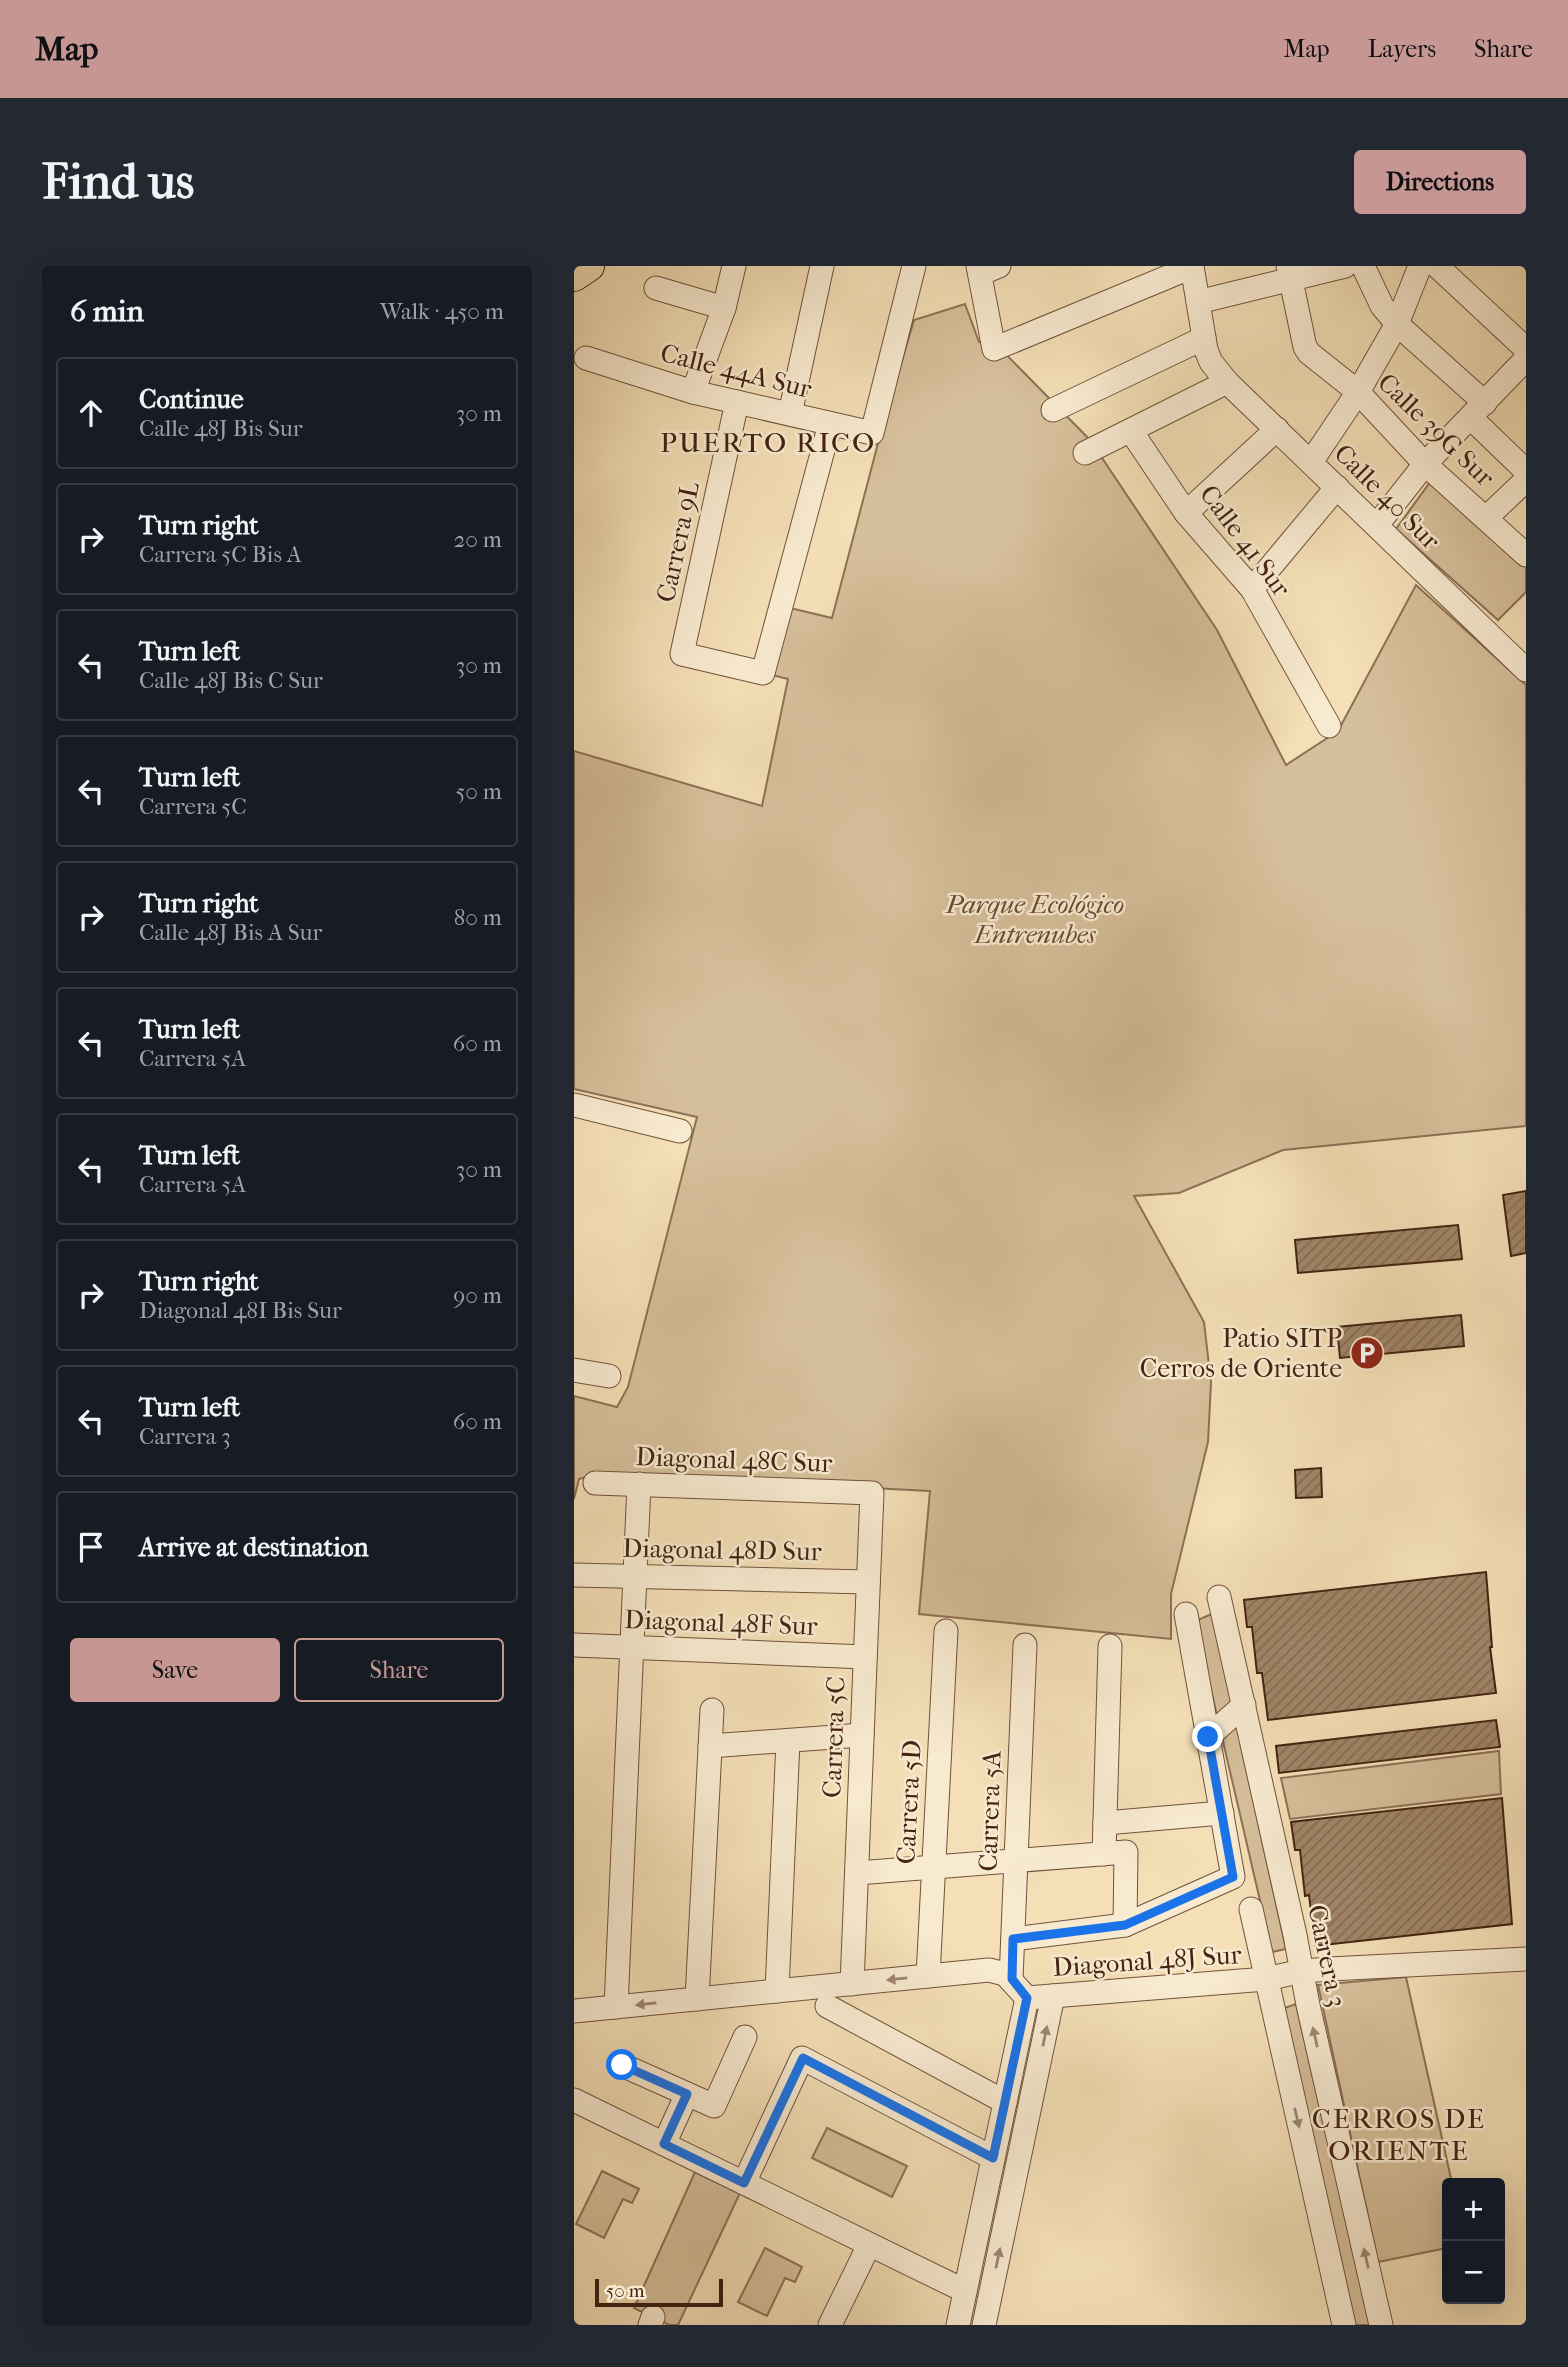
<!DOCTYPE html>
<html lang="en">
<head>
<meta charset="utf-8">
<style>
	body { margin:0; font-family:"IM FELL French Canon",serif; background:#242831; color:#f1f3f6 }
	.controls { position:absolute; right:21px; bottom:21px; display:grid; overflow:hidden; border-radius:7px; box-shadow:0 7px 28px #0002 }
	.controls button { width:63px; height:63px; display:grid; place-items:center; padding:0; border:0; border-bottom:2px solid #363941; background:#171b24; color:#f1f3f6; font:35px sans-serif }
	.scale { position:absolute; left:21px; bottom:18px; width:128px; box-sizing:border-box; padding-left:7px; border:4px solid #442311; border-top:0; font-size:19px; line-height:24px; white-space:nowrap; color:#442311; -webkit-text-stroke:5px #f8ead0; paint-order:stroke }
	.stop { position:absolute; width:21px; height:21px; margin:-16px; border:5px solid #1a73e8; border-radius:50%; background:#fff }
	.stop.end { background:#1a73e8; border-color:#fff; box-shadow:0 2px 7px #0008 }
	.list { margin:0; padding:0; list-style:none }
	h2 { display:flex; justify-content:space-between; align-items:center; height:91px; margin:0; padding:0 28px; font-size:30px }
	h2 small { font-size:23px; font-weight:400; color:#9ea1a6 }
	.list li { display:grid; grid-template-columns:46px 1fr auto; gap:21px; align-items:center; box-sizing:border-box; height:112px; margin:0 14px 14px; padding:0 14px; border:2px solid #363941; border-radius:7px }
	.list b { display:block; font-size:26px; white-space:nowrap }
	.list p { margin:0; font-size:23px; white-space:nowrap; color:#9ea1a6 }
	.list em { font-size:23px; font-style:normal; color:#9ea1a6 }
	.actions { display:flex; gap:14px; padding:21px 28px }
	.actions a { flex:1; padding:16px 0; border:2px solid #c59692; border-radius:7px; text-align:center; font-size:24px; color:#c59692 }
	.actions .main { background:#c59692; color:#111 }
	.icon { flex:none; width:38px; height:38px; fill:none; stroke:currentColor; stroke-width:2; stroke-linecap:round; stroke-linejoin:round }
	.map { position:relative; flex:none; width:952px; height:2059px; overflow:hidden; border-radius:7px }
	header { display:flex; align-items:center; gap:42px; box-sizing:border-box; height:98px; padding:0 35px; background:#c59692; color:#111 }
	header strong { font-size:33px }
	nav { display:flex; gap:38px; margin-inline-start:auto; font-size:24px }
	.intro { display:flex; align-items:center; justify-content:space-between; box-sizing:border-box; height:168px; padding:0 42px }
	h1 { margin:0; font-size:49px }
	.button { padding:18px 32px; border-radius:7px; background:#c59692; color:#111; font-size:24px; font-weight:700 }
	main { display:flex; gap:42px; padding:0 42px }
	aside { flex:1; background:#171b24; border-radius:7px; box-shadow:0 7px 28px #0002 }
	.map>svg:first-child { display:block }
	.green { fill:#d6bf9b; stroke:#8d7156; stroke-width:2 }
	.building { fill:url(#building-hatch); stroke:#442311; stroke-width:2 }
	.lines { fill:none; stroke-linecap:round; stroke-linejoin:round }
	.minor-casing { stroke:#70523a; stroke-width:25 }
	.major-casing { stroke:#442311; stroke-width:32 }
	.minor { stroke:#f8ead0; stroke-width:23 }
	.major { stroke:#f4dfb7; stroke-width:30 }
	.oneway { fill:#9e8670 }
	.route { stroke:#1a73e8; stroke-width:9 }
	.labels { text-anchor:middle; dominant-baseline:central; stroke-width:5; stroke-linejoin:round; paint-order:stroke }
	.street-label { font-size:26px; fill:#442311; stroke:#f8ead0 }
	.park-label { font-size:26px; font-style:italic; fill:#684a34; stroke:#f8ead0 }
	.poi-label { font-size:26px; fill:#442311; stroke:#f8ead0; text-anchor:end }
	.neighbourhood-label { font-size:28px; letter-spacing:2px; fill:#442311; stroke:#f8ead0 }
</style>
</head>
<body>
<header>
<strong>Map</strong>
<nav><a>Map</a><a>Layers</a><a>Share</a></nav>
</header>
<div class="intro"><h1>Find us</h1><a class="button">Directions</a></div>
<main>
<aside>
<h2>6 min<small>Walk · 450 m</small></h2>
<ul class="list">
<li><svg class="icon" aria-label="ahead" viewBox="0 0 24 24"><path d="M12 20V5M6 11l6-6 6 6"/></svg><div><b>Continue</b><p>Calle 48J Bis Sur</p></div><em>30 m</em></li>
<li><svg class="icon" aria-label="right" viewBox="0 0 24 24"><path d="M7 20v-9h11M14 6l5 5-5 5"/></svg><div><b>Turn right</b><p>Carrera 5C Bis A</p></div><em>20 m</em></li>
<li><svg class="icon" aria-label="left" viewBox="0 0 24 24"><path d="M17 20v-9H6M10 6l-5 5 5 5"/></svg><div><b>Turn left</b><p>Calle 48J Bis C Sur</p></div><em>30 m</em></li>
<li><svg class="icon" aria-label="left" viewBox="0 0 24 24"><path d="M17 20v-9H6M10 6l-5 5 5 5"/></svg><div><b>Turn left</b><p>Carrera 5C</p></div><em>50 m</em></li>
<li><svg class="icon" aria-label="right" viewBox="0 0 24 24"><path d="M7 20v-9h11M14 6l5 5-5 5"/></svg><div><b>Turn right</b><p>Calle 48J Bis A Sur</p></div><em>80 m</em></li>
<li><svg class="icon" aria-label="left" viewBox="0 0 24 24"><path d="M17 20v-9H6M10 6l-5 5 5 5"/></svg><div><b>Turn left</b><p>Carrera 5A</p></div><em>60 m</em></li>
<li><svg class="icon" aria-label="left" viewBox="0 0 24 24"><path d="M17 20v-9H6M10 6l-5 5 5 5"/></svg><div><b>Turn left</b><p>Carrera 5A</p></div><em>30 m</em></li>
<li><svg class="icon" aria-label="right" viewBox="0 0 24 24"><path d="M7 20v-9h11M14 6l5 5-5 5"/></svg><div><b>Turn right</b><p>Diagonal 48I Bis Sur</p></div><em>90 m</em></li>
<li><svg class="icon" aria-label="left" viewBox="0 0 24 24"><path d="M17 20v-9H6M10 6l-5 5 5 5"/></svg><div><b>Turn left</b><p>Carrera 3</p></div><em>60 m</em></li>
<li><svg class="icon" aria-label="arrive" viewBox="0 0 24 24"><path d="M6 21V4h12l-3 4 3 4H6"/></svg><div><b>Arrive at destination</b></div></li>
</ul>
<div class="actions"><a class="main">Save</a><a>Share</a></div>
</aside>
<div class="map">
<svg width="952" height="2059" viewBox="0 0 952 2059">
	<defs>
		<pattern id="building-hatch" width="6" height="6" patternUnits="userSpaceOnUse" patternTransform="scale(1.75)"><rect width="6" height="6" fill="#a08567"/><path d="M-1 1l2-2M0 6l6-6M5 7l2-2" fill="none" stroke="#846c53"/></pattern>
	</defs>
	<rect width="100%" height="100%" fill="#f4dfb7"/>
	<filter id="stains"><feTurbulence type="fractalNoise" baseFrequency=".00286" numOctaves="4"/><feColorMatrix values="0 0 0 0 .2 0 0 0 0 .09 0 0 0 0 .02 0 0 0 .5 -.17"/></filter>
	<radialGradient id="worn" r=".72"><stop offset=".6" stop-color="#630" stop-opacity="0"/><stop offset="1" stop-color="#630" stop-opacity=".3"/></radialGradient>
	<g class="green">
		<polygon points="391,38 405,76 416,72 516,174 643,364 712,499 764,465 842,319 952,419 952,860 709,884 605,927 560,930 630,1056 637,1117 634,1176 597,1328 597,1373 345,1348 356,1225 23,1208 5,1213 0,1233 0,1130 43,1141 54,1121 123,851 0,823 0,485 188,540 214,413 194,408 212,341 258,352 307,166 340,54"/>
		<polygon points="862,208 952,293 952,326 924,354 822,263"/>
		<polygon points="638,1348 712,1683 698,1686 621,1355"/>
		<polygon points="925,1485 927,1528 716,1553 707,1512"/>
		<polygon points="832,1711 878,1917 873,1917 873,1982 804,1996 744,1719"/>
		<polygon points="722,1738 796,2059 779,2059 708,1743"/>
		<polygon points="253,1862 333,1900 318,1931 238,1892"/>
		<polygon points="28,1905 65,1923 58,1937 49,1933 30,1972 2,1958"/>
		<polygon points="121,1906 166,1927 104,2059 95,2059 60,2042"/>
		<polygon points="191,1982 228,2001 221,2016 211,2012 193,2050 164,2036"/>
	</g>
	<g class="building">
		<polygon points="952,925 952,987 937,990 929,929"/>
		<polygon points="884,959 888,993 724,1007 721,974"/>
		<polygon points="887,1049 890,1080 766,1092 763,1061"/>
		<polygon points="747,1202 748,1231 722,1232 721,1204"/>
		<polygon points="912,1306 918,1381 916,1381 922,1427 694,1454 688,1407 683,1407 678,1361 673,1361 670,1334"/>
		<polygon points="922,1454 926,1481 705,1507 702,1480"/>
		<polygon points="928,1532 938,1658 741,1680 735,1629 731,1630 726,1584 721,1584 717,1556"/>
	</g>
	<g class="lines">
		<defs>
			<g id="minor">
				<polyline points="404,0 420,83 618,1"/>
				<polyline points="618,0 632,84 637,96 653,116 952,404"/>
				<polyline points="714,0 731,81 735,87 784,126 851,198 952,289"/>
				<polyline points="789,0 808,40 823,58 911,137"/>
				<polyline points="863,0 952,83"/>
				<polyline points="406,8 425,0"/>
				<polyline points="82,22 150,42"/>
				<polyline points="624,36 771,0"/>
				<polyline points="12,92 119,126 298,167 340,0"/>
				<polyline points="119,126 150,42 160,0"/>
				<polyline points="163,136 108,388 189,407 256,158"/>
				<polyline points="479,144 630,72"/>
				<polyline points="216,148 248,0"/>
				<polyline points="897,152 952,205"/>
				<polyline points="557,165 612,247 678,323 755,460"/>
				<polyline points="511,187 653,116"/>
				<polyline points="737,196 784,126 823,58 846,0"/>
				<polyline points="612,247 703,163"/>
				<polyline points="912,252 952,214"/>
				<polyline points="803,259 851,198 952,93"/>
				<polyline points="678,323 763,221"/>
				<polyline points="0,839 106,865"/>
				<polyline points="0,1104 35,1110"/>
				<polyline points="21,1217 298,1227 278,1718"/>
				<polyline points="0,1309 294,1316"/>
				<polyline points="645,1331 721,1669 734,1739 807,2059"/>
				<polyline points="0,1379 291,1391"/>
				<polyline points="634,1471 670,1439"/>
				<polyline points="136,1480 288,1469"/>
				<polyline points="531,1557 648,1547"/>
				<polyline points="530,1588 536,1380"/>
				<polyline points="283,1607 552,1586 551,1659"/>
				<polyline points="677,1643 770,2059"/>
				<polyline points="439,1673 551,1659 659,1611 612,1348"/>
				<polyline points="354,1710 372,1365"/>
				<polyline points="437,1713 451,1379"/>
				<polyline points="203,1725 214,1475"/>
				<polyline points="453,1732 692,1713 728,1705 756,1703 952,1693"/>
				<polyline points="123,1733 138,1444"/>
				<polyline points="253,1740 431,1836"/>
				<polyline points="42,1741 65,1218"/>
				<polyline points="0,1745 415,1704 431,1708 453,1732"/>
				<polyline points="48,1799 140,1840 171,1771"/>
				<polyline points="0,1834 391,2025"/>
				<polyline points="90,1878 113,1828"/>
				<polyline points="170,1917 228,1792 419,1892"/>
				<polyline points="76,2059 79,2051"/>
				<polyline points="256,2059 295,1979"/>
				<polyline points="384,2059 453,1732"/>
				<polyline points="410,2059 479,1730"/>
			</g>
			<polyline id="major" points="0,10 15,0"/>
		</defs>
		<use href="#minor" class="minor-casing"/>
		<use href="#major" class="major-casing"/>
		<use href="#minor" class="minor"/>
		<use href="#major" class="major"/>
	</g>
	<defs><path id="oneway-solid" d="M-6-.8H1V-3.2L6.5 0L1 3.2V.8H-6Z" transform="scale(1.75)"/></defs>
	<g class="oneway">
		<use href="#oneway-solid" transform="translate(323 1713) rotate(174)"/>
		<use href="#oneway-solid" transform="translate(72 1738) rotate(174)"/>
		<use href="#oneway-solid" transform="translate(471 1770) rotate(-78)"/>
		<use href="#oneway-solid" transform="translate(741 1771) rotate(-103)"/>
		<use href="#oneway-solid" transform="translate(723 1852) rotate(77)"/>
		<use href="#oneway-solid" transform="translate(424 1992) rotate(-78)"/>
		<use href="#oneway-solid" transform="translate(792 1992) rotate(-103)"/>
	</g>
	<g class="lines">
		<polyline class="route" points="48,1799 113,1828 90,1878 170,1917 229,1792 419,1892 453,1732 438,1713 439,1673 551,1659 659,1611 634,1471"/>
	</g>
	<defs>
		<symbol id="parking-disc" viewBox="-11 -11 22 22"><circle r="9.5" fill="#8f2418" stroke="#f8ead0"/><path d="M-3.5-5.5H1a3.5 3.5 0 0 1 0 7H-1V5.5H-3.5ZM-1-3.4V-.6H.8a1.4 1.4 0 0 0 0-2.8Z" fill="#fff"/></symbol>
	</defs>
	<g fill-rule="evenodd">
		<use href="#parking-disc" x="774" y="1068" width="38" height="38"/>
	</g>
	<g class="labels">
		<g class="street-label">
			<text transform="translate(162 105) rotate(14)">Calle 44A Sur</text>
			<text transform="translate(862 164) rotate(44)">Calle 39G Sur</text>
			<text transform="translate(813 231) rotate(45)">Calle 40 Sur</text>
			<text transform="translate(671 275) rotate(53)">Calle 41 Sur</text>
			<text transform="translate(104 276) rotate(-78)">Carrera 9L</text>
			<text transform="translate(160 1194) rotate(2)">Diagonal 48C Sur</text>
			<text transform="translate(148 1284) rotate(1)">Diagonal 48D Sur</text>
			<text transform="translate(147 1357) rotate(2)">Diagonal 48F Sur</text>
			<text transform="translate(260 1471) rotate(-88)">Carrera 5C</text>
			<text transform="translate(335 1536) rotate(-87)">Carrera 5D</text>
			<text transform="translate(416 1545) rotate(-88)">Carrera 5A</text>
			<text transform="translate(753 1690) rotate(78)">Carrera 3</text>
			<text transform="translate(573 1695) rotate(-4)">Diagonal 48J Sur</text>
		</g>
		<g class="park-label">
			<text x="461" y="638">Parque Ecológico<tspan x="461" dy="30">Entrenubes</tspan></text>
		</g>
		<g class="poi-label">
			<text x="768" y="1072">Patio SITP<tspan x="768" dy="30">Cerros de Oriente</tspan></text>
		</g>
		<g class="neighbourhood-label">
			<text x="194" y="176">PUERTO RICO</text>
			<text x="825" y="1852">CERROS DE<tspan x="825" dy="32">ORIENTE</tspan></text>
		</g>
	</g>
	<rect width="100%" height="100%" filter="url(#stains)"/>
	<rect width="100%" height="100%" fill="url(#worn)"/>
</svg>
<div class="controls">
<button>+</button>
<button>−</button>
</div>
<div class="scale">50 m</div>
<div class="stop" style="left:48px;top:1799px"></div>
<div class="stop end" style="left:634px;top:1471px"></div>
</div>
</main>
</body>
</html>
